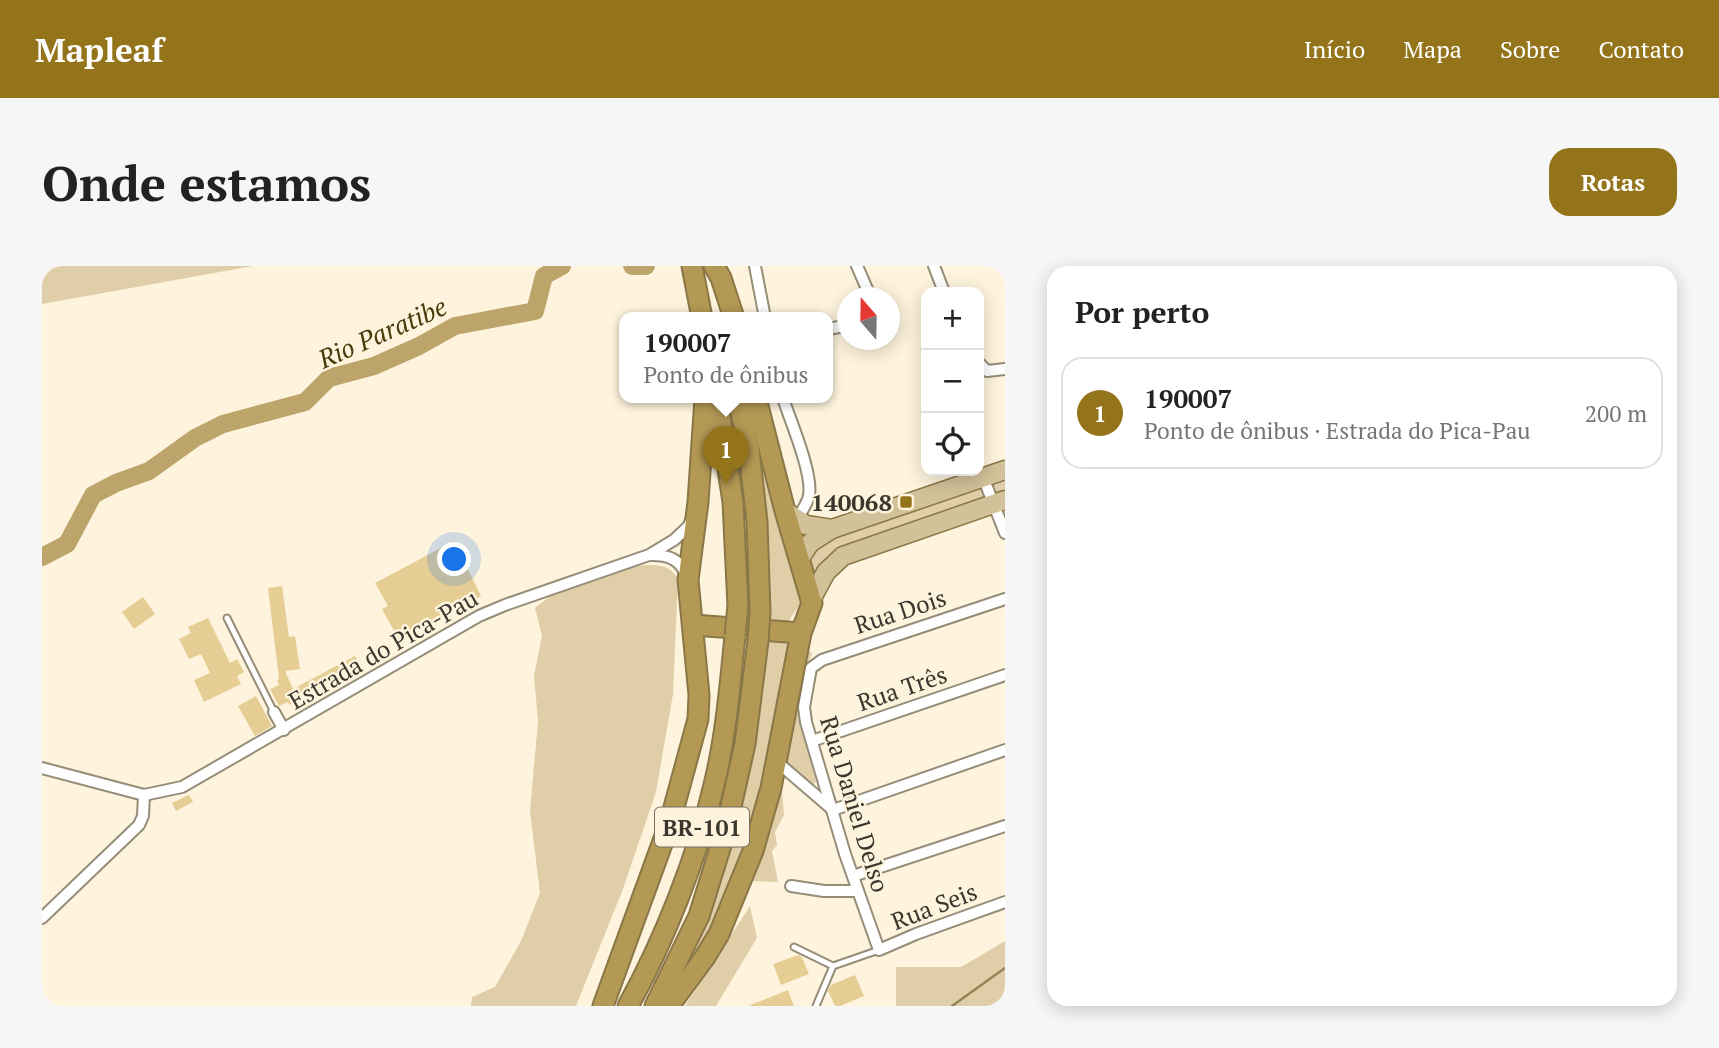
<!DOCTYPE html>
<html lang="pt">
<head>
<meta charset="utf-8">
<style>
	body { margin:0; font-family:"PT Serif",serif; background:#f6f6f6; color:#222 }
	.controls { position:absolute; right:21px; top:21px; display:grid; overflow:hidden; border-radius:14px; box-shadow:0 4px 18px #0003 }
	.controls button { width:63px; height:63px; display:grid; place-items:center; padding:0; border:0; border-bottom:2px solid #e0e0e0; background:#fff; color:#222; font:35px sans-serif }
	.compass { position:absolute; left:795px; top:21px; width:63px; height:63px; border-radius:50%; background:#fff; box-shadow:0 4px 18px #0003; rotate:340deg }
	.you { position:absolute; left:413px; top:294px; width:24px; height:24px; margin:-18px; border:5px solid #fff; border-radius:50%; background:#1a73e8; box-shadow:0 0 0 10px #1a73e833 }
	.badge { display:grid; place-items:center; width:46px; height:46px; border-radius:50%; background:#93741b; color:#fff; font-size:23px; font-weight:700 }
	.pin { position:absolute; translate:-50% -58px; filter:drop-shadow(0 2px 4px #0008) }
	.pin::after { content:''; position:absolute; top:37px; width:24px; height:21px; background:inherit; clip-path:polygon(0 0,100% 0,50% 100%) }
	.popup { position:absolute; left:577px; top:46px; width:214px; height:91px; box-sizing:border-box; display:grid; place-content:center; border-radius:14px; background:#fff; filter:drop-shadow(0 2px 5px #0005); font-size:23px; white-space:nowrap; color:#767676 }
	.popup b { font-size:26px; color:#222 }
	.popup::after { content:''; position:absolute; left:50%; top:100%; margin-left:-14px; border:14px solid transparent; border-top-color:#fff }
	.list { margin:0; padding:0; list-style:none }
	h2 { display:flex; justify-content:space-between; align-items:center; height:91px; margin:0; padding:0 28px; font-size:30px }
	h2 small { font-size:23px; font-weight:400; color:#767676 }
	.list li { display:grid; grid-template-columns:46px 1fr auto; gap:21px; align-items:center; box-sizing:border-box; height:112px; margin:0 14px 14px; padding:0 14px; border:2px solid #e0e0e0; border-radius:21px }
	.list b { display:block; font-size:26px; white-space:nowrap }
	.list p { margin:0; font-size:23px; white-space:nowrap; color:#767676 }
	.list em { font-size:23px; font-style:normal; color:#767676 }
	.icon { flex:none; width:38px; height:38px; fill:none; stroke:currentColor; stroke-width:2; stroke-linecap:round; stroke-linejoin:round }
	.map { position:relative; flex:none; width:963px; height:740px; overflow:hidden; border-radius:21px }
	header { display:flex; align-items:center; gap:42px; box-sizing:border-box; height:98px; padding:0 35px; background:#93741b; color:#fff }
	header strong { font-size:33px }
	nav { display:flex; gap:38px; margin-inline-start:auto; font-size:24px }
	.intro { display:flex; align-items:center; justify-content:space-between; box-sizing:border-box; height:168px; padding:0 42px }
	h1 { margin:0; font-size:49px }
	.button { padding:18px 32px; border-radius:21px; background:#93741b; color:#fff; font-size:24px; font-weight:700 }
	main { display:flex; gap:42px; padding:0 42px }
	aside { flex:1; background:#fff; border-radius:21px; box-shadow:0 4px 18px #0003 }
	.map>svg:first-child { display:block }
	.green { fill:#dfcea8 }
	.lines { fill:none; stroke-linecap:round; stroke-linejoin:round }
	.stream { stroke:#958359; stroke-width:2.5 }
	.river { stroke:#bca46b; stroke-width:18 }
	.building { fill:#e6cd93 }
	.lane-casing { stroke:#958d78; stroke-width:9 }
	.street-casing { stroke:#958d78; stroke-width:14 }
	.primary-casing { stroke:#8a7747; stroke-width:21 }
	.highway-casing { stroke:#8a7747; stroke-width:23 }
	.lane { stroke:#fff; stroke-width:5 }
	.street { stroke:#fff; stroke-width:10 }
	.primary { stroke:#d2c299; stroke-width:18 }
	.highway { stroke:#b49955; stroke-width:19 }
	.highway-bridge-casing { stroke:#8a7747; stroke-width:23; stroke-linecap:butt }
	.highway-bridge { stroke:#b49955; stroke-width:19 }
	.poi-dot { fill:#93741b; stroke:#fef4dd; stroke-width:2.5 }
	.labels { text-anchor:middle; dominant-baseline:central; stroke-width:5; stroke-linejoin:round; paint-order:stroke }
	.shield { fill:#fef4dd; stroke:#767062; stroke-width:2 }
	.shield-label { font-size:23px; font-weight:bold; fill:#3b372e }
	.poi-label { font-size:24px; font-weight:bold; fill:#3b372e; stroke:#fef4dd; text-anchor:end }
	.street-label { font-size:24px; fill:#3b372e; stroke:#fef4dd }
	.water-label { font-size:26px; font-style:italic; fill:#4a390a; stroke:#fef4dd }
</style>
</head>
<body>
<header>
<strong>Mapleaf</strong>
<nav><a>Início</a><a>Mapa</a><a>Sobre</a><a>Contato</a></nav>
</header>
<div class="intro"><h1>Onde estamos</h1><a class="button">Rotas</a></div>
<main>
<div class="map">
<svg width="963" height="740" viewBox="0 0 963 740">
	<rect width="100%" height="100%" fill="#fef4dd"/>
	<g class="green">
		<polygon points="0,0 211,0 0,38"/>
		<polygon points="705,132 763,331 746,356 723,353"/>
		<polygon points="963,206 963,230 788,291 771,315 752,260 797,263"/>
		<path d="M603 299C618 299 627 299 636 312L631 428 614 526 581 623 534 740H429L430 731 453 721 479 675 498 627 488 545 496 455 492 410 500 370 493 342 512 327 584 302Z"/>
		<polygon points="764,341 763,378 770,388 755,422 755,442 774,516 770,519 739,494 749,360"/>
		<polygon points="725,369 744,374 750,386 750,398 699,605 672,670 621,740 649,678"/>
		<polygon points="739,513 742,549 733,566 735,579 730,585 736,616 709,615"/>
		<polygon points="708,640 715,672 674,740 643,740"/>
		<polygon points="963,675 963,740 854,740 854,701 919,701"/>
	</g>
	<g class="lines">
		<polyline class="stream" points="910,740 963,702"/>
		<g class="river">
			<polyline points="590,0 604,0"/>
			<polyline points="0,291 25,278 51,229 74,217 107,205 153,172 181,158 263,136 287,112 332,100 377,80 413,60 493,45 502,10 520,0"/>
		</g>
	</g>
	<g class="building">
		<polygon points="412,275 439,330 357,374 340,343 346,340 333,317"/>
		<polygon points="240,320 247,371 253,370 258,403 243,405 251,423 313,390 318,399 256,433 257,435 247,439 246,436 237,440 228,423 237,419 235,414 237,413 226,322"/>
		<polygon points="101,331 113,348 92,363 80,346"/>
		<polygon points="166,352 188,397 195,393 202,406 195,410 199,418 162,436 152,414 168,407 159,388 147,393 137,373 149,367 146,361"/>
		<polygon points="214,430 230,460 213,470 196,440"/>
		<polygon points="147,529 151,536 134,545 130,537"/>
		<polygon points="756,689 760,691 767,708 739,719 731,698"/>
		<polygon points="813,709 822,730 798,740 793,740 786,725 789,719"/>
		<polygon points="746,724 752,740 706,740"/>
	</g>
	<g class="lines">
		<defs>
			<g id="lane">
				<polyline points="185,352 232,446"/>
				<polyline points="752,681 791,700 837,684"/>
				<polyline points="774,740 791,700"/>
			</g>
			<g id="street">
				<polyline points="713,0 723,52"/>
				<polyline points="815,0 829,32"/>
				<polyline points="892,0 902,26"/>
				<polyline points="786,63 797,61"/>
				<polyline points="937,97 945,105 963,103"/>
				<path d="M741 132C748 154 771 207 767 229 766 237 759 246 755 253"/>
				<polyline points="941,211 963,267"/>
				<path d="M610 289C626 289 638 293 644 309"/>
				<polyline points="963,333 780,394 769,402 762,441 764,456 803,588 837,684 874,668 963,636"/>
				<polyline points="232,446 242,464"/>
				<polyline points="770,475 963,409"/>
				<polyline points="734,495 791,544 963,484"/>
				<polyline points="0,502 102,529 140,521 437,350 463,339 607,289 632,274 646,261 649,255"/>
				<polyline points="811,610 963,560"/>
				<polyline points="749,620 782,625 816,625"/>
				<polyline points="0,652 97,559 101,550 102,529"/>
			</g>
			<g id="primary">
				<polyline points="743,245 764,259 790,263"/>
				<polyline points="758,292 768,277 790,263 963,204"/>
				<polyline points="770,332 784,306 801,290 963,234"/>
			</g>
			<g id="highway">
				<polyline points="650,0 660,52"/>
				<polyline points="672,0 679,12 692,52"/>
				<polyline points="675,132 691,236 696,340"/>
				<polyline points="696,132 707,184 715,256 718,347"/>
				<polyline points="651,359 759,367"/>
				<polyline points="561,740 628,556 656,453 657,429 646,314 656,236 663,132"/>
				<path d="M586 740C622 675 655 592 672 519 684 470 688 420 693 370"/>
				<polyline points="613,740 657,650 684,563 703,478 716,375"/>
				<polyline points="627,740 663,691 677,668 711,585 729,522 759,367 770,337 743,245 714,132"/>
			</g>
		</defs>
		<use href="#lane" class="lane-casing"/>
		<use href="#street" class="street-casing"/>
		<use href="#primary" class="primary-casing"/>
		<use href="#highway" class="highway-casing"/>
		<use href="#lane" class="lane"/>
		<use href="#street" class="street"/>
		<use href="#primary" class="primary"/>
		<use href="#highway" class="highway"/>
		<defs>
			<g id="highway-bridge">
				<polyline points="693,370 696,340"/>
				<polyline points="716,375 718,347"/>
			</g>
		</defs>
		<use href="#highway-bridge" class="highway-bridge-casing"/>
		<use href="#highway-bridge" class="highway-bridge"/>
	</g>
	<rect class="poi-dot" x="857" y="229" width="14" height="14" rx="3.5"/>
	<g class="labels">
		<rect class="shield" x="613" y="541.5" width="94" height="39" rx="5"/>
		<g class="shield-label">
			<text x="660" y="561">BR-101</text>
		</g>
		<g class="poi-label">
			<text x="850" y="236">140068</text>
		</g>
		<g class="street-label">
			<text transform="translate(858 345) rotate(-18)">Rua Dois</text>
			<text transform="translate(341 383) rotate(-30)">Estrada do Pica-Pau</text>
			<text transform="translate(860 422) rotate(-19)">Rua Três</text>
			<text transform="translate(813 538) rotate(73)">Rua Daniel Delso</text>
			<text transform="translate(892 640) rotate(-21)">Rua Seis</text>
		</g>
		<g class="water-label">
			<text transform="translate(340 66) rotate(-24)">Rio Paratibe</text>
		</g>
	</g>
</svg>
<div class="controls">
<button>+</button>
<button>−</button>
<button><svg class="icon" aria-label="locate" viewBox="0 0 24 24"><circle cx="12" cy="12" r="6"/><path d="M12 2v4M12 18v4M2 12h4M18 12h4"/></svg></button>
</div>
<svg class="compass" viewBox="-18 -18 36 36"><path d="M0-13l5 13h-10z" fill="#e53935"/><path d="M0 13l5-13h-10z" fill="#767676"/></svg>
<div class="you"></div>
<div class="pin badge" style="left:684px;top:218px">1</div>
<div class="popup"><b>190007</b>Ponto de ônibus</div>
</div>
<aside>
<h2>Por perto<small></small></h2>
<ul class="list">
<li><span class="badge">1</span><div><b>190007</b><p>Ponto de ônibus · Estrada do Pica-Pau</p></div><em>200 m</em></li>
</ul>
</aside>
</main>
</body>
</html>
